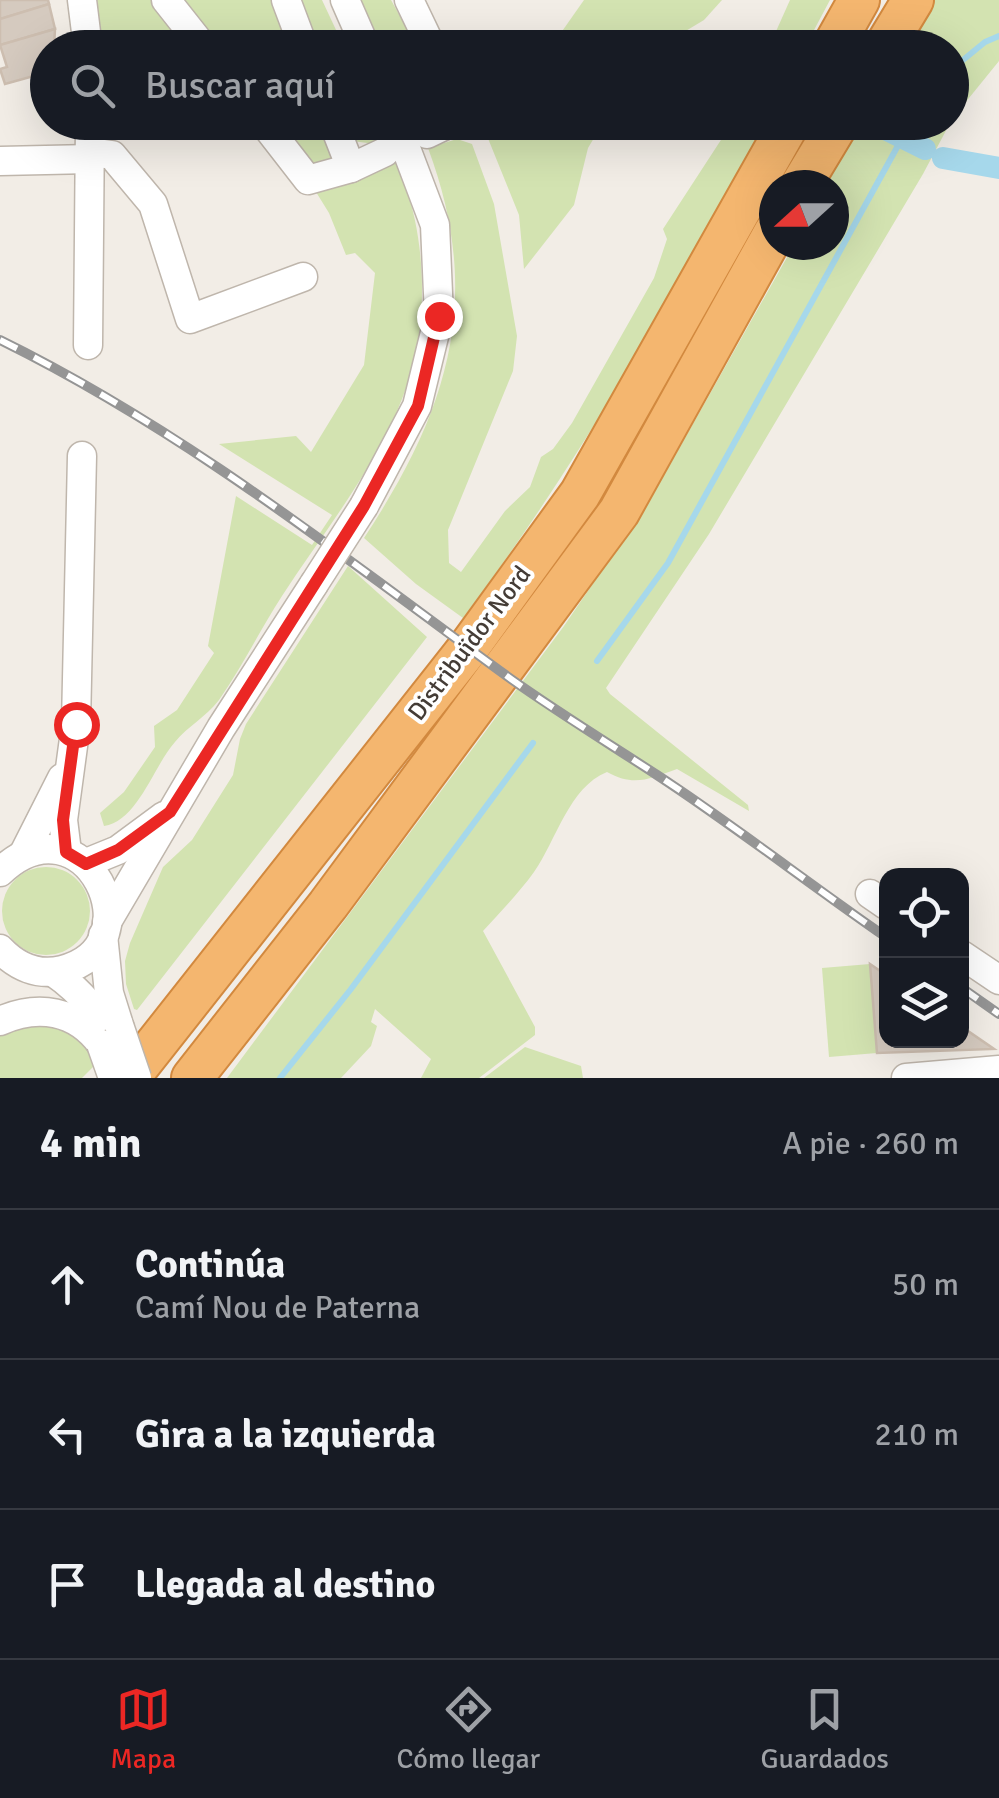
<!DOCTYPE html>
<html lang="es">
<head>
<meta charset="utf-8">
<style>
	body { margin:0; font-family:Signika,sans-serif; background:#20242c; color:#f1f3f6 }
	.controls { position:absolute; right:30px; bottom:30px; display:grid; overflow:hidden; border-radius:20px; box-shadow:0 10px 40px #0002 }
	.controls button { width:90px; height:90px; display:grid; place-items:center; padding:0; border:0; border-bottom:2px solid #363941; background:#171b24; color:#f1f3f6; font:50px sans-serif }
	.compass { position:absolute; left:759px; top:170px; width:90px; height:90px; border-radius:50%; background:#171b24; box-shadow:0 10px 40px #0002; rotate:249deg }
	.stop { position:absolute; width:30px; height:30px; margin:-22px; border:8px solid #eb2724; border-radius:50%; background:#fff }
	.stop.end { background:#eb2724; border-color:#fff; box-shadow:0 2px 10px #0008 }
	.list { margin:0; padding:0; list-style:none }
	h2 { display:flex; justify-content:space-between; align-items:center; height:130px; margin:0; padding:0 40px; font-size:42px }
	h2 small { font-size:32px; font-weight:400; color:#9ea1a6 }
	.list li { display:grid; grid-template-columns:65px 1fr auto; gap:30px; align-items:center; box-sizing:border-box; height:150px; padding:0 40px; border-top:2px solid #363941 }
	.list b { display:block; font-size:38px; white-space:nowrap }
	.list p { margin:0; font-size:32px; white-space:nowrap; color:#9ea1a6 }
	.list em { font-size:32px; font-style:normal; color:#9ea1a6 }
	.icon { flex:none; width:55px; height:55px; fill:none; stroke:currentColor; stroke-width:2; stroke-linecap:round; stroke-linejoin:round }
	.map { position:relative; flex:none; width:999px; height:1078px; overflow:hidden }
	.search { position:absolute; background:#171b24; box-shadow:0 10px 40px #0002; left:30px; right:30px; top:30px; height:110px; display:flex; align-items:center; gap:25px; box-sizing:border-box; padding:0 35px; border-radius:55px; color:#9ea1a6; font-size:38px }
	.sheet { height:580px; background:#171b24 }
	nav { display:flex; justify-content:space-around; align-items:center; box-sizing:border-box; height:140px; border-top:2px solid #363941; background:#171b24; font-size:28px; color:#9ea1a6 }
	nav a { display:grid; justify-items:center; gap:5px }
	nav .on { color:#eb2724 }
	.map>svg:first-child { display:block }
	.green { fill:#d3e3b1 }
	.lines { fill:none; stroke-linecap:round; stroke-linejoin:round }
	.stream { stroke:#a6d8eb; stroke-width:6 }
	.canal { stroke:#a6d8eb; stroke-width:22 }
	.building { fill:#d5cabf; stroke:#cdbeb0; stroke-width:2.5 }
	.minor-casing { stroke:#bfb6ac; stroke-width:31 }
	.highway-casing { stroke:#d2893f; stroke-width:44 }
	.minor { stroke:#fff; stroke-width:28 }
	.highway { stroke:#f4b66f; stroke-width:40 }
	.rail-casing { stroke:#959595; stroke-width:10 }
	.rail { stroke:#fff; stroke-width:6; stroke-dasharray:19; stroke-linecap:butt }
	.minor-bridge-casing { stroke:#bfb6ac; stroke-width:31; stroke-linecap:butt }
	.minor-bridge { stroke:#fff; stroke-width:28 }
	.route { stroke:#eb2724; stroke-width:12 }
	.labels { text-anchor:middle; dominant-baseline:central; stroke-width:8; stroke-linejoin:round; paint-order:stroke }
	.street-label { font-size:25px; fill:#443c36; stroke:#fff }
</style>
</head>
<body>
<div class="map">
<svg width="999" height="1078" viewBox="0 0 999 1078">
	<rect width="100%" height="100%" fill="#f2ede6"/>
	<g class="green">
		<polygon points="97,0 160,0 196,47 102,47"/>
		<polygon points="174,0 279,0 298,47 208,47"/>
		<polygon points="293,0 322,0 344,47 313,47"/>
		<polygon points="361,0 391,0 417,47 382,47"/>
		<polygon points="584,0 722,0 704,20 659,47 551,47"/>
		<polygon points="790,0 830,0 805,47 769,47"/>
		<polygon points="928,0 999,0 999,61 952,119 952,48 899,48"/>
		<polygon points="267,123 328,123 336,161 319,172"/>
		<path d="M344 123H378C385 144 397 164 405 185 421 229 425 282 420 328 409 429 335 514 282 596 260 630 242 667 219 700 206 717 188 726 175 742 154 765 138 821 104 826L100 813 124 792 155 747 154 726 177 710 214 653 208 646 236 496 312 545 332 515 219 444 296 436 311 452 364 365 375 273 355 253 346 255 329 213 316 192 342 184 383 145 352 141Z"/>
		<polygon points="488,123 603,123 588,148 574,205 524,269 519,215 485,131"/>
		<path d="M732 123H766C675 294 579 463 463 618L416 584 364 538C449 409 484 298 428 148L457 139 472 144 494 204 517 336 513 371 448 530 449 563 461 572 505 511 530 487 541 457 553 449 572 423 654 278 667 239 663 229Z"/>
		<path d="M858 123H950L923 174 709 534 606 688 610 694 748 805 749 811 677 769C649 779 634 787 607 772 569 787 556 841 534 872 519 893 500 912 483 931L535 1027V1035L479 1078H421L431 1059 375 1009 371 1022 377 1026 371 1046 341 1078H227L564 626 650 500 794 245H834V185H825Z"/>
		<polygon points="348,566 427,637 137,1010 134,1009 126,984 125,961 130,943 163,867 192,840 233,775 240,739 246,724"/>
		<circle cx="46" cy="911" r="44"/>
		<polygon points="870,964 877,1053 829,1057 822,968"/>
		<polygon points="43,1020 86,1034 94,1066 82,1078 0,1078 0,1032"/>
		<polygon points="525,1047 581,1066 583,1078 484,1078"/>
	</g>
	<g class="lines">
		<g class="stream">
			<polyline points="952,69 985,42 999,36"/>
			<polyline points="597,661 668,563 911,122"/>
			<polyline points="280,1078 351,989 533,743"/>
		</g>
		<g class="canal">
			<polyline points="879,126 925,149"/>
			<polyline points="943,158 999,168"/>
		</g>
	</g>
	<g class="building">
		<polygon points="0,0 48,0 49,4 0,19"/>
		<polygon points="49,4 55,29 0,45 0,19"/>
		<polygon points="55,29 54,48 48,48 48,72 5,84 0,69 7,67 0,45"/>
		<polygon points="870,964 886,975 886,1040 962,1040 962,1027 994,1049 877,1053"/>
	</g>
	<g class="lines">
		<defs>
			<g id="minor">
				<polyline points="82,0 88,48"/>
				<polyline points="166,0 204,48"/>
				<polyline points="286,0 304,48"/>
				<polyline points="345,0 366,48"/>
				<polyline points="409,0 432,48"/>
				<polyline points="263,122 308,180 351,168 385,152"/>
				<polyline points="333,122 351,168"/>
				<polyline points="427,134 452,122"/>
				<polyline points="90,152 112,155 153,204 190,319 303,277"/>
				<polyline points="0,161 91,159"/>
				<polyline points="88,345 90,122"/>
				<polyline points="364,506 417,406 439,316 435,225 396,122"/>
				<polyline points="67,852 63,820 76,724 82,456"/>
				<polyline points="24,853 62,778"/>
				<polyline points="86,863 118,850 164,816"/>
				<path d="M0 872C84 792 159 946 62 970 38 976 17 967 0 949"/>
				<polyline points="870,894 886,905"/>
				<polyline points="107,922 221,728 314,584"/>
				<polyline points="103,935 109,993 119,1025"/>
				<polyline points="962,955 999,980"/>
				<path d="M53 972C78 989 96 1009 110 1036"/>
				<path d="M0 1021C38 1004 76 1010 101 1044"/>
				<polyline points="906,1078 999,1070"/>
			</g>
			<g id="highway">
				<polyline points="832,48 859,0"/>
				<polyline points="884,48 913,0"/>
				<polyline points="801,185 839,122"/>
				<polyline points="129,1078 466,651 580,494 790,122"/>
				<polyline points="192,1078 328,905 619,512 774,233"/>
			</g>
		</defs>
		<use href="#minor" class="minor-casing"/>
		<use href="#highway" class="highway-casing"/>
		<use href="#minor" class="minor"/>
		<use href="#highway" class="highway"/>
		<defs>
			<g id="rail">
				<path d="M0 340C184 430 346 559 511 679 559 713 608 743 657 775 735 826 809 884 886 937"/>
				<polyline points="962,988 999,1014"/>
			</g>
		</defs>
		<use href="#rail" class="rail-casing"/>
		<use href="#rail" class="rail"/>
		<defs>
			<g id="minor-bridge">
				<polyline points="314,584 364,506"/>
				<polyline points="119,1025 137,1078"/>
				<polyline points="101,1044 113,1078"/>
			</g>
		</defs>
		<use href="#minor-bridge" class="minor-bridge-casing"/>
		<use href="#minor-bridge" class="minor-bridge"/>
	</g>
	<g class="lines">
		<polyline class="route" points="76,724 63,820 66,852 86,864 118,850 170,812 364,506 418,406 439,316"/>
	</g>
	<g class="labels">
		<g class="street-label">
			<text transform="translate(469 643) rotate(-53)">Distribuïdor Nord</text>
		</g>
	</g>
</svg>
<div class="controls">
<button><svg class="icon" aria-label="locate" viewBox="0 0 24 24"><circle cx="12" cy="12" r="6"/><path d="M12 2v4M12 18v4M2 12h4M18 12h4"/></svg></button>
<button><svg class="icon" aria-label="layers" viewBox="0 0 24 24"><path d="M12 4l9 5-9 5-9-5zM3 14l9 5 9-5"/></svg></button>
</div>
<svg class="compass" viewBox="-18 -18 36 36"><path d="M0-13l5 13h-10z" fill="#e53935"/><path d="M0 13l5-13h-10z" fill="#9ea1a6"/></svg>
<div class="stop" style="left:76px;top:724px"></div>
<div class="stop end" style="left:439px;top:316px"></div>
<div class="search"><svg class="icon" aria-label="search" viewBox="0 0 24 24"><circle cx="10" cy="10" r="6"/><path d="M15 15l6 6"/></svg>Buscar aquí</div>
</div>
<section class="sheet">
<h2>4 min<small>A pie · 260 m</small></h2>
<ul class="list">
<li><svg class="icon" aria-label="ahead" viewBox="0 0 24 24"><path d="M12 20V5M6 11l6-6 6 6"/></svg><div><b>Continúa</b><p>Camí Nou de Paterna</p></div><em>50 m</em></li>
<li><svg class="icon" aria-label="left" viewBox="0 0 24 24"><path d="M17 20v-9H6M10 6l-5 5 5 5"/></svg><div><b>Gira a la izquierda</b></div><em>210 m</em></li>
<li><svg class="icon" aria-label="arrive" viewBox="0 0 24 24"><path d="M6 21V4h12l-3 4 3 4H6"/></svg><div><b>Llegada al destino</b></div></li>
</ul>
</section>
<nav>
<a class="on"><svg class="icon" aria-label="map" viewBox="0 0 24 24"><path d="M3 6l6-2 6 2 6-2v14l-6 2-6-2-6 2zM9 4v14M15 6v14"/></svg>Mapa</a>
<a><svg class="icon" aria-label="directions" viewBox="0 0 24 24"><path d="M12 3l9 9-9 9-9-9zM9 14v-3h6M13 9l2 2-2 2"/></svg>Cómo llegar</a>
<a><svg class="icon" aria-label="saved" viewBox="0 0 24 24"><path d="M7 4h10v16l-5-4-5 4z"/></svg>Guardados</a>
</nav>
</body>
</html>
